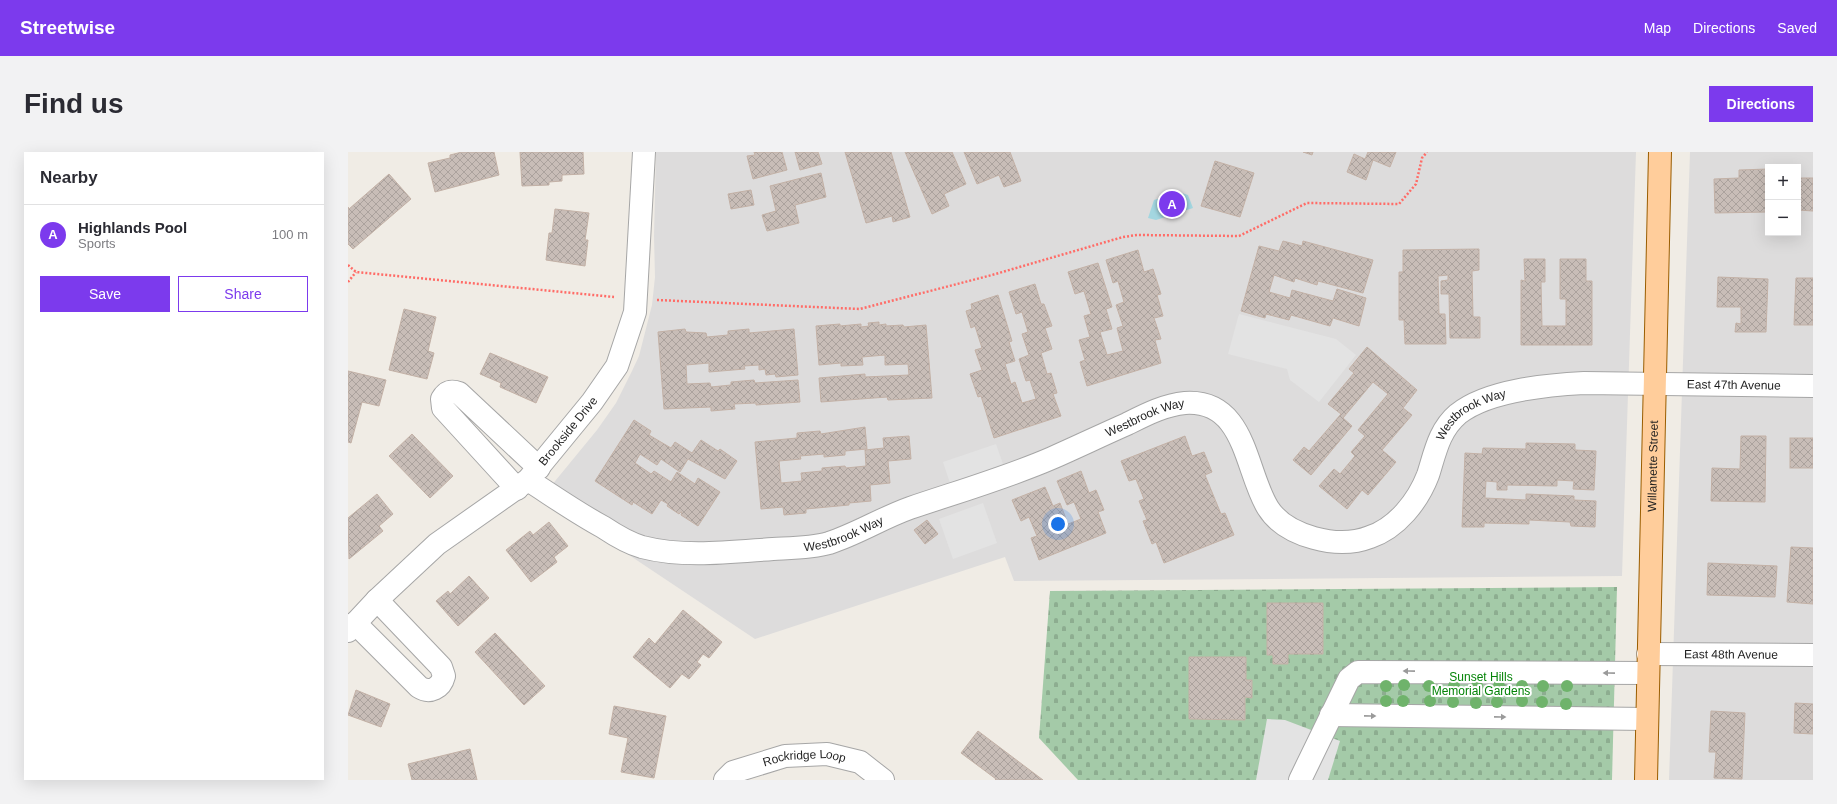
<!DOCTYPE html>
<html lang="en">
<head>
<meta charset="utf-8">
<style>
	body { margin:0; font-family:Helvetica,sans-serif; background:#f2f2f3; color:#2b2b33 }
	.controls { position:absolute; right:12px; top:12px; display:grid; overflow:hidden; border-radius:0px; box-shadow:0 4px 16px #0002 }
	.controls button { width:36px; height:36px; display:grid; place-items:center; padding:0; border:0; border-bottom:1px solid #e1e1e2; background:#fff; color:#2b2b33; font:20px sans-serif }
	.you { position:absolute; left:710px; top:372px; width:14px; height:14px; margin:-10px; border:3px solid #fff; border-radius:50%; background:#1a73e8; box-shadow:0 0 0 6px #1a73e833 }
	.badge { display:grid; place-items:center; width:26px; height:26px; border-radius:50%; background:#7c3aed; color:#fff; font-size:13px; font-weight:700 }
	.pin { position:absolute; translate:-50% -50%; border:2px solid #fff; box-shadow:0 1px 4px #0006 }
	.list { margin:0; padding:0; list-style:none }
	h2 { display:flex; justify-content:space-between; align-items:center; height:52px; margin:0; padding:0 16px; font-size:17px }
	h2 small { font-size:13px; font-weight:400; color:#7c7c81 }
	.list li { display:grid; grid-template-columns:26px 1fr auto; gap:12px; align-items:center; box-sizing:border-box; height:60px; padding:0 16px; border-top:1px solid #e1e1e2 }
	.list b { display:block; font-size:15px; white-space:nowrap }
	.list p { margin:0; font-size:13px; white-space:nowrap; color:#7c7c81 }
	.list em { font-size:13px; font-style:normal; color:#7c7c81 }
	.actions { display:flex; gap:8px; padding:12px 16px }
	.actions a { flex:1; padding:9px 0; border:1px solid #7c3aed; border-radius:0px; text-align:center; font-size:14px; color:#7c3aed }
	.actions .main { background:#7c3aed; color:#fff }
	.map { position:relative; flex:none; width:1465px; height:628px; overflow:hidden; border-radius:0px }
	header { display:flex; align-items:center; gap:24px; box-sizing:border-box; height:56px; padding:0 20px; background:#7c3aed; color:#fff }
	header strong { font-size:19px }
	nav { display:flex; gap:22px; margin-inline-start:auto; font-size:14px }
	.intro { display:flex; align-items:center; justify-content:space-between; box-sizing:border-box; height:96px; padding:0 24px }
	h1 { margin:0; font-size:28px }
	.button { padding:10px 18px; border-radius:0px; background:#7c3aed; color:#fff; font-size:14px; font-weight:700 }
	main { display:flex; gap:24px; padding:0 24px }
	aside { flex:1; background:#fff; border-radius:0px; box-shadow:0 4px 16px #0002 }
	.map>svg:first-child { display:block }
	.residential { fill:#dddcdc; fill-rule:evenodd }
	.cemetery { fill:url(#cemetery-stones) }
	.parking { fill:#e3e3e3 }
	.water { fill:#a3d6e0 }
	.building { fill:url(#building-cross-hatch); stroke:#c3b1a6 }
	.lines { fill:none; stroke-linecap:round; stroke-linejoin:round }
	.minor-casing { stroke:#a6a6a6; stroke-width:24 }
	.major-casing { stroke:#9a5d00; stroke-width:24 }
	.path { stroke:#ff6c67; stroke-width:2.5; stroke-dasharray:2 2; stroke-linecap:butt }
	.minor { stroke:#fff; stroke-width:22 }
	.major { stroke:#ffcd9b; stroke-width:22 }
	.tree { fill:#6fb36b }
	.oneway { fill:#9a9a9a }
	.labels { text-anchor:middle; dominant-baseline:central; stroke-width:4; stroke-linejoin:round; paint-order:stroke }
	.street-label { font-size:12px; fill:#1f1f1f; stroke:#fff }
	.park-label { font-size:12px; fill:#058408; stroke:#fff }
</style>
</head>
<body>
<header>
<strong>Streetwise</strong>
<nav><a>Map</a><a>Directions</a><a>Saved</a></nav>
</header>
<div class="intro"><h1>Find us</h1><a class="button">Directions</a></div>
<main>
<aside>
<h2>Nearby<small></small></h2>
<ul class="list">
<li><span class="badge">A</span><div><b>Highlands Pool</b><p>Sports</p></div><em>100 m</em></li>
</ul>
<div class="actions"><a class="main">Save</a><a>Share</a></div>
</aside>
<div class="map">
<svg width="1465" height="628" viewBox="0 0 1465 628">
	<defs>
		<pattern id="cemetery-stones" width="16" height="16" patternUnits="userSpaceOnUse"><rect width="16" height="16" fill="#a4caa8"/><path d="M2 7V4a2 2 0 0 1 4 0v3zM10 15v-3a2 2 0 0 1 4 0v3z" fill="#8dad90"/></pattern>
		<pattern id="building-cross-hatch" width="8" height="8" patternUnits="userSpaceOnUse"><rect width="8" height="8" fill="#c8bdb7"/><path d="M0 0l8 8M0 8l8-8" fill="none" stroke="#aba29d"/></pattern>
	</defs>
	<rect width="100%" height="100%" fill="#f0ece5"/>
	<g class="residential">
		<polygon points="308,0 1288,0 1274,424 666,429 657,405 407,487 194,345 249,278 268,251 284,219 291,204 304,153 307,125 306,84"/>
		<path d="M1342 0H1465V628H1321ZM1420 15H1450V81H1420Z"/>
	</g>
	<polygon class="cemetery" points="1269,435 1264,628 730,628 691,586 702,439"/>
	<g class="parking">
		<polygon points="891,162 988,187 1008,203 971,250 942,228 939,217 880,202"/>
		<polygon points="648,292 655,312 602,331 595,310"/>
		<polygon points="635,351 649,391 605,407 591,367"/>
		<polygon points="919,567 937,568 992,589 980,628 908,628"/>
	</g>
	<polygon class="water" points="831,40 840,43 845,56 808,68 800,66 806,48"/>
	<g class="building">
		<polygon points="114,0 146,0 151,23 87,40 80,11 102,6 102,3"/>
		<polygon points="172,0 235,0 236,22 214,23 214,29 201,30 201,33 174,34"/>
		<polygon points="406,0 434,0 439,18 405,27 399,4 407,3"/>
		<polygon points="447,0 470,0 474,12 452,18"/>
		<polygon points="497,0 543,0 562,65 545,70 544,64 518,71"/>
		<polygon points="557,0 604,0 618,32 596,42 601,54 584,62"/>
		<polygon points="616,0 662,0 673,29 656,35 651,23 629,32"/>
		<polygon points="955,0 965,0 964,3"/>
		<polygon points="1020,0 1048,0 1042,15 1025,8 1018,28 999,20 1006,2 1017,7"/>
		<polygon points="867,9 906,21 892,65 853,54"/>
		<polygon points="1420,17 1420,60 1367,61 1366,27 1391,26 1391,18"/>
		<polygon points="473,21 478,45 447,53 451,71 419,79 414,63 428,59 422,34"/>
		<polygon points="41,22 63,47 5,97 0,92 0,55 1,57"/>
		<polygon points="1450,26 1465,26 1465,59 1450,58"/>
		<polygon points="403,38 406,53 383,57 380,42"/>
		<polygon points="207,57 241,61 237,88 240,88 237,114 198,108 201,81 204,81"/>
		<polygon points="935,89 954,94 955,89 1025,108 1015,141 970,129 969,133 947,126 946,130 926,123 921,140 942,146 944,138 985,149 989,137 1018,146 1011,174 985,166 982,174 943,163 941,168 918,162 917,166 893,159 911,94 931,99"/>
		<polygon points="1131,97 1131,118 1124,119 1125,165 1132,165 1132,186 1102,186 1101,142 1093,142 1093,129 1100,128 1100,123 1090,124 1091,162 1097,162 1098,192 1057,192 1056,168 1051,168 1051,120 1055,120 1055,98"/>
		<polygon points="790,98 796,120 805,117 813,142 809,143 815,164 806,166 813,187 807,188 813,211 739,234 732,210 737,208 731,188 742,185 736,164 743,162 736,139 727,142 720,120 750,111 764,155 758,157 764,177 752,180 759,203 775,199 769,176 775,174 768,153 776,150 770,129 765,131 758,108"/>
		<polygon points="1176,107 1197,107 1197,130 1193,130 1194,174 1218,174 1218,147 1212,147 1212,107 1238,107 1238,129 1244,129 1244,193 1173,193 1173,128 1177,129"/>
		<polygon points="1370,125 1420,127 1418,180 1387,180 1388,171 1393,172 1393,155 1369,155"/>
		<polygon points="1448,126 1465,126 1465,173 1446,173"/>
		<polygon points="687,132 693,152 696,152 704,174 697,176 704,197 693,201 699,222 703,221 709,241 705,242 713,264 646,286 633,244 630,245 622,222 634,218 627,198 634,196 627,174 623,176 618,159 624,157 623,152 650,143 664,189 661,190 667,209 657,212 663,232 667,230 674,251 688,247 682,228 678,229 671,207 681,203 674,182 680,180 674,160 668,162 661,140"/>
		<polygon points="56,157 88,165 80,199 86,201 79,227 41,218"/>
		<polygon points="531,170 531,173 538,172 538,174 555,173 556,175 578,173 584,246 540,248 539,245 473,250 471,226 517,222 517,225 561,223 560,212 537,213 537,203 514,205 515,213 493,214 493,211 471,213 468,174 492,172 492,174 513,172 513,175 521,174 520,171"/>
		<polygon points="337,177 338,180 358,181 359,185 380,183 380,179 401,177 401,181 446,177 450,223 428,225 427,222 418,223 417,217 411,218 411,213 396,214 397,217 361,220 361,211 338,213 339,232 362,231 363,235 383,233 383,230 406,228 407,231 450,228 452,250 408,253 408,251 386,252 387,257 363,259 363,255 316,257 310,180"/>
		<polygon points="1019,195 1069,238 1055,256 1064,263 1034,298 1048,310 1020,343 1014,338 999,357 971,334 986,317 992,322 1007,304 1003,300 1017,284 1010,278 1040,242 1025,230 995,266 1004,274 963,323 945,308 956,295 961,299 993,262 980,252 1006,221 1001,217"/>
		<polygon points="142,201 200,225 188,251 152,235 153,231 132,222"/>
		<polygon points="0,219 38,228 31,254 14,250 3,291 0,290"/>
		<polygon points="286,268 303,279 301,283 323,296 327,290 344,301 353,288 370,299 372,297 389,309 377,327 340,307 332,320 313,307 309,313 292,302 287,311 303,322 306,319 323,330 329,320 347,332 350,326 372,340 350,374 333,363 334,360 333,360 331,362 319,354 320,352 313,348 304,362 285,350 284,353 247,329"/>
		<polygon points="517,275 519,297 497,299 497,303 476,305 476,302 452,304 453,307 431,309 433,331 454,329 453,321 474,319 474,316 497,314 498,316 518,314 517,298 536,296 535,286 561,284 563,307 540,309 542,331 522,333 523,349 501,351 501,353 458,357 458,361 436,363 435,355 413,357 407,290 449,286 449,281 472,279 473,282"/>
		<polygon points="64,282 105,324 82,346 41,304"/>
		<polygon points="837,284 844,304 856,300 864,320 857,323 873,362 877,361 886,383 816,411 808,390 804,392 795,369 799,368 791,349 796,347 788,327 781,329 773,309"/>
		<polygon points="1393,284 1418,284 1417,350 1363,349 1364,316 1392,317"/>
		<rect x="1442" y="286" width="23" height="30"/>
		<polygon points="1178,291 1227,292 1227,298 1248,299 1246,338 1225,337 1226,329 1209,328 1209,334 1159,333 1159,338 1149,338 1149,330 1138,329 1137,346 1178,348 1178,342 1226,344 1226,348 1248,349 1247,375 1223,374 1222,370 1181,368 1181,372 1136,371 1136,375 1114,375 1117,301 1134,302 1135,296 1178,297"/>
		<polygon points="733,319 741,341 748,338 756,358 750,360 758,381 691,408 683,386 689,384 681,365 673,369 664,348 697,335 705,354 712,351 720,372 733,367 726,350 719,353 709,329"/>
		<polygon points="29,342 45,362 31,374 35,379 1,407 0,366"/>
		<polygon points="579,368 590,382 577,392 566,378"/>
		<polygon points="201,370 220,394 206,405 209,410 183,430 158,398 182,379 185,383"/>
		<polygon points="1443,395 1465,396 1465,452 1439,450"/>
		<polygon points="1360,411 1429,414 1427,445 1359,443"/>
		<polygon points="121,424 141,446 110,474 88,449 100,439 102,442"/>
		<polygon points="919,451 975,451 975,502 940,502 940,512 925,512 925,503 919,503"/>
		<polygon points="335,458 374,490 361,506 355,502 349,510 353,513 341,527 334,522 322,536 285,505 301,486 307,492"/>
		<polygon points="147,481 197,534 176,553 127,500"/>
		<polygon points="841,505 898,505 898,528 904,528 904,546 897,545 897,568 841,567"/>
		<polygon points="8,538 42,552 33,575 0,563"/>
		<polygon points="1447,551 1465,552 1465,582 1446,581"/>
		<polygon points="266,554 318,564 306,626 273,620 280,586 261,582"/>
		<polygon points="1363,559 1397,561 1394,627 1366,626 1368,600 1361,600"/>
		<polygon points="630,579 695,628 647,628 648,627 613,601"/>
		<polygon points="122,597 129,628 64,628 60,612"/>
	</g>
	<g class="lines">
		<defs>
			<g id="minor">
				<path id="s1" d="M180 328C205 344 229 361 255 375 267 383 280 391 294 395 336 406 383 400 425 397 444 396 464 396 481 391 509 382 534 366 562 356 609 340 658 326 704 306 729 295 754 283 779 272 797 263 816 253 837 251 898 247 897 319 920 356 930 372 948 381 966 386 984 391 1004 392 1022 385 1049 376 1070 349 1080 323 1087 301 1091 278 1110 262 1140 238 1199 233 1236 231L1465 234"/>
				<path d="M169 337 95 256 94 247C98 240 103 238 111 241L191 316"/>
				<path d="M7 471 71 535C82 542 93 536 96 524L93 515 29 448"/>
				<path id="s2" d="M0 479 29 448 89 392 180 328 244 250 269 214 287 160 296 0"/>
				<path id="s3" d="M1300 502 1465 503"/>
				<polyline points="983,563 1299,567"/>
				<path id="s4" d="M377 628 385 620 437 604 479 602 512 610 535 628"/>
				<polyline points="952,628 1001,527 1010,520 1300,521"/>
			</g>
			<g id="major">
				<path id="s5" d="M1298 628 1312 0"/>
			</g>
		</defs>
		<use href="#minor" class="minor-casing"/>
		<use href="#major" class="major-casing"/>
		<g class="path">
			<polyline points="0,113 8,120 266,145"/>
			<polyline points="0,130 8,120"/>
			<polyline points="309,148 512,157 644,123 775,85 789,83 891,84 959,51 1051,52 1068,32 1074,6 1079,0"/>
		</g>
		<use href="#minor" class="minor"/>
		<use href="#major" class="major"/>
	</g>
	<g class="tree">
		<circle cx="1056" cy="533" r="6"/>
		<circle cx="1038" cy="534" r="6"/>
		<circle cx="1081" cy="534" r="6"/>
		<circle cx="1106" cy="534" r="6"/>
		<circle cx="1129" cy="534" r="6"/>
		<circle cx="1151" cy="534" r="6"/>
		<circle cx="1174" cy="534" r="6"/>
		<circle cx="1195" cy="534" r="6"/>
		<circle cx="1219" cy="534" r="6"/>
		<circle cx="1038" cy="549" r="6"/>
		<circle cx="1055" cy="549" r="6"/>
		<circle cx="1082" cy="549" r="6"/>
		<circle cx="1174" cy="549" r="6"/>
		<circle cx="1105" cy="550" r="6"/>
		<circle cx="1149" cy="550" r="6"/>
		<circle cx="1194" cy="550" r="6"/>
		<circle cx="1128" cy="551" r="6"/>
		<circle cx="1218" cy="552" r="6"/>
	</g>
	<defs><path id="oneway-solid" d="M-6-.8H1V-3.2L6.5 0L1 3.2V.8H-6Z"/></defs>
	<g class="oneway">
		<use href="#oneway-solid" transform="translate(1061 519) rotate(-179)"/>
		<use href="#oneway-solid" transform="translate(1261 521) rotate(-179)"/>
		<use href="#oneway-solid" transform="translate(1022 564) rotate(1)"/>
		<use href="#oneway-solid" transform="translate(1152 565) rotate(1)"/>
	</g>
	<g class="labels">
		<g class="street-label">
			<text stroke="none"><textPath href="#s1" startOffset="1400">East 47th Avenue</textPath></text>
			<text stroke="none"><textPath href="#s1" startOffset="661">Westbrook Way</textPath></text>
			<text stroke="none"><textPath href="#s1" startOffset="1129">Westbrook Way</textPath></text>
			<text stroke="none"><textPath href="#s2" startOffset="299">Brookside Drive</textPath></text>
			<text stroke="none"><textPath href="#s5" startOffset="314">Willamette Street</textPath></text>
			<text stroke="none"><textPath href="#s1" startOffset="337">Westbrook Way</textPath></text>
			<text stroke="none"><textPath href="#s3" startOffset="83">East 48th Avenue</textPath></text>
			<text stroke="none"><textPath href="#s4" startOffset="85">Rockridge Loop</textPath></text>
		</g>
		<g class="park-label">
			<text x="1133" y="525">Sunset Hills<tspan x="1133" dy="14">Memorial Gardens</tspan></text>
		</g>
	</g>
</svg>
<div class="controls">
<button>+</button>
<button>−</button>
</div>
<div class="you"></div>
<div class="pin badge" style="left:824px;top:52px">A</div>
</div>
</main>
</body>
</html>
